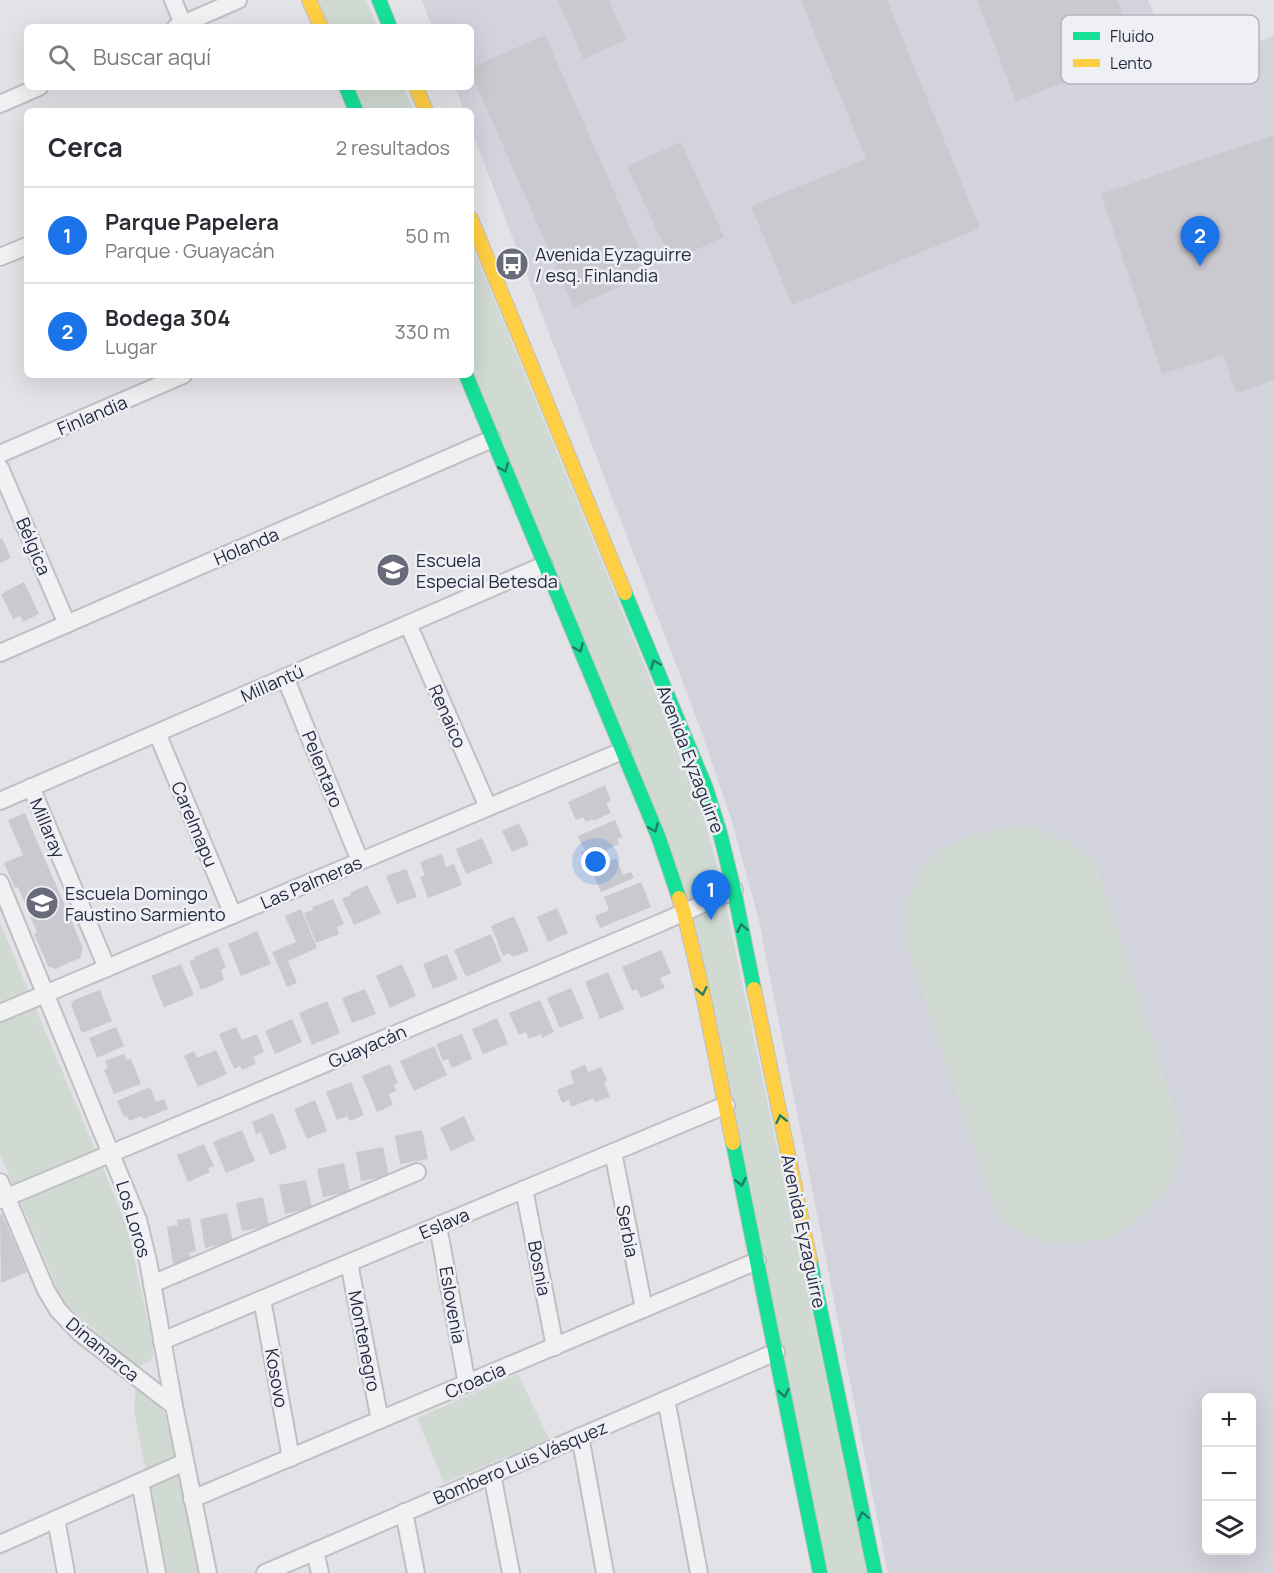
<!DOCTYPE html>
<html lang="es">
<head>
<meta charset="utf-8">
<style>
	body { margin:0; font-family:Manrope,sans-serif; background:#f7f7f7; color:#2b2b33 }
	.controls { position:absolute; right:18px; bottom:18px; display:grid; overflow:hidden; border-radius:9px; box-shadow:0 6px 24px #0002 }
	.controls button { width:54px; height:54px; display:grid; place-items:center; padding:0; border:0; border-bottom:2px solid #e1e1e2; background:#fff; color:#2b2b33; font:30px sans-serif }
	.you { position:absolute; left:596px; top:862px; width:21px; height:21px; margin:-15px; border:4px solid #fff; border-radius:50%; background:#1a73e8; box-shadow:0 0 0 9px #1a73e833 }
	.badge { display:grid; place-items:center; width:39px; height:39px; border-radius:50%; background:#1a73e8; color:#fff; font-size:20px; font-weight:700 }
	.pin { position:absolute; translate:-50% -50px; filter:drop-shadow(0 2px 3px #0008) }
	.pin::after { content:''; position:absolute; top:32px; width:21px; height:18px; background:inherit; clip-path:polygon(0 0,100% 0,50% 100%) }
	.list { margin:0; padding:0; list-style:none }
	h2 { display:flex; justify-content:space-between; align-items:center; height:78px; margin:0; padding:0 24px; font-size:26px }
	h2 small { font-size:20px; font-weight:400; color:#7c7c81 }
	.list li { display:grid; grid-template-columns:39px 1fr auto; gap:18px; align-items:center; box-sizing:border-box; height:96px; padding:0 24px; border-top:2px solid #e1e1e2 }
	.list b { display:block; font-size:22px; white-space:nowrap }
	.list p { margin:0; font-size:20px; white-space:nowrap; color:#7c7c81 }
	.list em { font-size:20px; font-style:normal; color:#7c7c81 }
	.icon { flex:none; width:33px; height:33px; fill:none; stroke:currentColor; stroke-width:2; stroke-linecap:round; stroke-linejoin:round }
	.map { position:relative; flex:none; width:1274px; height:1573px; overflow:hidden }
	.search { position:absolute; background:#fff; box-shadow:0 6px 24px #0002; left:24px; top:24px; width:450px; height:66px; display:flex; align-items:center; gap:15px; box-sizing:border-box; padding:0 21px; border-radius:9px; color:#7c7c81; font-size:22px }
	.panel { position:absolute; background:#fff; box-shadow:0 6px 24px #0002; left:24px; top:108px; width:450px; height:270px; border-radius:9px }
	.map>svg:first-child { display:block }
	.built { fill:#d2d3dc; fill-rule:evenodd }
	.green { fill:#d0dad2 }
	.building { fill:#c9c9cf }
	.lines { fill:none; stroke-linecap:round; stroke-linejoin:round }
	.street-casing { stroke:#bfbfc4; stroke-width:20 }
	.fast-casing { stroke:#bebfc4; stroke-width:16 }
	.slow-casing { stroke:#bebfc4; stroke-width:16 }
	.street { stroke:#f1f1f3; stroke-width:16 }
	.fast { stroke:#16e098; stroke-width:14 }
	.slow { stroke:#ffcf43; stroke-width:14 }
	.oneway { stroke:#207c68 }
	.labels { text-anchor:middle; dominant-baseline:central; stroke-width:5; stroke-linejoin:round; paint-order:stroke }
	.poi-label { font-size:18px; fill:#282b40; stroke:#eff0f6; text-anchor:start }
	.street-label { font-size:18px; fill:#282b40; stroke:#eff0f6 }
	.key { fill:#eff0f6; stroke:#b3b5bf; stroke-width:1.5 }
	.key-label { font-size:16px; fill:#282b40 }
</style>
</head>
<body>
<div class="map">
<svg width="1274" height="1573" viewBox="0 0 1274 1573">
	<rect width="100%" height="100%" fill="#e2e2e7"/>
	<path class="built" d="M422 0H1148L1174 68 1274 36V1573H888L759 921 731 818 698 722 471 129V111H464L455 87H471V27H432ZM1206 1398H1252V1550H1206Z"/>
	<g class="green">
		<polygon points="318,0 366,0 377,27 329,27"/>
		<polygon points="353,87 403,87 414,111 363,111"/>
		<polygon points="471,243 698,796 718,868 867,1573 827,1573 699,941 471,374"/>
		<polygon points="1006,827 1039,828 1075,845 1097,867 1179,1122 1182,1151 1169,1186 1142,1216 1110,1238 1066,1245 1029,1238 1006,1225 995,1208 905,941 906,908 919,870 940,850 972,836"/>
		<polygon points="0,923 127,1226 153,1343 153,1358 145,1364 137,1367 63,1302 0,1154"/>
		<polygon points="518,1374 549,1439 444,1483 417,1418"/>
		<polygon points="136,1385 164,1412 173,1446 200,1573 166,1573 134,1411"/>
	</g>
	<g class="building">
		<polygon points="558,0 609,0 626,40 583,59"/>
		<polygon points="801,0 887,0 980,228 792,305 751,206 866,159"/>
		<polygon points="977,0 1117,0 1137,54 1016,101"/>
		<polygon points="545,35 650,273 574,307 471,73 471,68"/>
		<polygon points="1274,135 1274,380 1236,393 1223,355 1162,374 1101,194"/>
		<polygon points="681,142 724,237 671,261 627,166"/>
		<polygon points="2,538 11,558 0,563 0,539"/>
		<polygon points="24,582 39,614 23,622 20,616 13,619 1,594"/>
		<polygon points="605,785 611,801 606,803 611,813 593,821 593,819 586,822 583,817 576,820 568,802"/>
		<polygon points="25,813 83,948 80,958 55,969 48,966 34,934 37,932 18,887 15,888 4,863 23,855 8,820"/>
		<polygon points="615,820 622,837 617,839 619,844 585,860 581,852 585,850 578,836"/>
		<polygon points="519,823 529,845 512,852 502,831"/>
		<polygon points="482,838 493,863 466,874 456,849"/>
		<polygon points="442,854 446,867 454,864 462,885 428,898 420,877 425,875 420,862"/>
		<polygon points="616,858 623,875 631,872 634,878 601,892 591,869"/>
		<polygon points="406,869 417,897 397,904 386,876"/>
		<polygon points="641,882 651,907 600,928 595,916 609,910 604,897"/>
		<polygon points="367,885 381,913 354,925 342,899 351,895 350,893"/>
		<polygon points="333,899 344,924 337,927 339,934 316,943 304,913 313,910 312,907"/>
		<polygon points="557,908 568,933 548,942 537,917"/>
		<polygon points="301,909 317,948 288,961 297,983 287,987 272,952 296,942 285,916"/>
		<polygon points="514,916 529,951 512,957 510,953 503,956 491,926"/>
		<polygon points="257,931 271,964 241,976 228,944"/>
		<polygon points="491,934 502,961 466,977 454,950"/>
		<polygon points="218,947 226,968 221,970 224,980 201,990 189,961 195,959 194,957"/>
		<polygon points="661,950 671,973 660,978 665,988 641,998 637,989 632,991 622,967"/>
		<polygon points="447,954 458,979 433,989 423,964"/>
		<polygon points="181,964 194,995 164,1007 151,976"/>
		<polygon points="402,964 416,996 390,1008 376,976"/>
		<polygon points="608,972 624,1009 600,1019 585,982"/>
		<polygon points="571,988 584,1018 560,1028 547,998"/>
		<polygon points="365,989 376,1014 352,1023 342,998"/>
		<polygon points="100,990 112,1021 82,1033 71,1005 74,1000"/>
		<polygon points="540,1000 554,1032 542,1038 541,1034 529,1039 526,1032 519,1035 509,1013"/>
		<polygon points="327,1001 340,1033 312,1045 299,1013"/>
		<polygon points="497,1018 508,1044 483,1054 472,1029"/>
		<polygon points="292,1019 302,1042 275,1054 265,1031"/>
		<polygon points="116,1027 124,1046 97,1058 89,1038"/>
		<polygon points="236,1027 242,1040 257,1034 264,1052 253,1057 256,1064 242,1070 240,1066 234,1069 219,1034"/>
		<polygon points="462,1034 472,1059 452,1068 448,1059 443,1061 436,1044"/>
		<polygon points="434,1046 447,1075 414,1091 400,1061"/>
		<polygon points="216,1050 227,1074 198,1087 184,1056 194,1051 197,1058"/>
		<polygon points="124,1054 127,1060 131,1059 141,1084 114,1094 104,1070 108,1068 105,1061"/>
		<polygon points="390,1064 398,1083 394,1085 396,1091 389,1094 393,1105 377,1112 362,1076"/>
		<polygon points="585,1065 588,1072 601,1067 607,1080 604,1082 610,1097 595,1102 594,1098 571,1107 569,1100 562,1103 557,1090 574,1083 570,1071"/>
		<polygon points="351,1082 364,1115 350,1121 347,1116 337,1120 326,1092"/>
		<polygon points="150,1087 156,1102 164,1099 168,1109 143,1119 142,1116 129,1121 127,1116 124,1117 117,1101"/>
		<polygon points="315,1100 327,1131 307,1139 294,1109"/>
		<polygon points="273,1113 287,1148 270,1155 261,1132 256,1134 252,1122"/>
		<polygon points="464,1116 475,1140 451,1151 440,1128"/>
		<polygon points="242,1130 255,1161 226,1173 213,1142"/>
		<polygon points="422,1130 428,1159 400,1164 395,1136"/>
		<polygon points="204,1144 214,1166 208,1168 210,1172 188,1182 177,1155"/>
		<polygon points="383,1147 389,1175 361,1181 356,1152"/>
		<polygon points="344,1163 350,1192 323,1197 317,1169"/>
		<polygon points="306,1180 312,1208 285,1214 279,1185"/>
		<polygon points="263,1197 269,1226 242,1231 236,1203"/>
		<polygon points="227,1213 233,1242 205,1248 200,1219"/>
		<polygon points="2,1214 27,1272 1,1283 0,1215"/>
		<polygon points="190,1218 196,1251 189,1253 191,1261 173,1264 167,1227 178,1225 177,1220"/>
	</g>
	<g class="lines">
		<defs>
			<g id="street">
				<polyline points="173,0 183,24"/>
				<polyline points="176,27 238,0"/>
				<polyline points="0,104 39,87"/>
				<polyline points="0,257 27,246"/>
				<polyline points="0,454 183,375"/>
				<polyline points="0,468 67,624"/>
				<polyline points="408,624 488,807"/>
				<polyline points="0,653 492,439"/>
				<polyline points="285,677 360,861"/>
				<polyline points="157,733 233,915"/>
				<polyline points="31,787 107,968"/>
				<polyline points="0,801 544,565"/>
				<polyline points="0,883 138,1220 148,1261 174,1406 208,1573"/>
				<polyline points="0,1013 622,751"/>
				<polyline points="613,1152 644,1309"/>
				<polyline points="0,1182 46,1290 58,1310 80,1333 174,1406"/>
				<polyline points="524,1189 555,1347"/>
				<polyline points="0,1200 660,923 734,890"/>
				<polyline points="438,1226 467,1384"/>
				<polyline points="349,1263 380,1420"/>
				<polyline points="152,1284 417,1172"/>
				<polyline points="262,1299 291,1458"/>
				<polyline points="162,1341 726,1105"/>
				<polyline points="666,1399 699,1573"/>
				<polyline points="580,1436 605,1573"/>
				<polyline points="492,1474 511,1573"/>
				<polyline points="140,1482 157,1573"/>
				<polyline points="192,1499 757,1261"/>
				<polyline points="404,1512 416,1573"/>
				<polyline points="56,1519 66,1573"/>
				<polyline points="0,1544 185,1462"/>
				<polyline points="315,1551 320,1573"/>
				<polyline points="265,1573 776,1352"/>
			</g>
			<g id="fast">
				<polyline points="379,0 390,27"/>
				<polyline points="346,87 356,111"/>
				<polyline points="466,375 658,836 679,898"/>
				<polyline points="625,593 706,788 720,833 734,890 754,989"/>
				<polyline points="733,1143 820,1573"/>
				<polyline points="810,1260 875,1573"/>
			</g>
			<g id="slow">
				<polyline points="309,0 321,27"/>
				<polyline points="416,87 426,111"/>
				<polyline points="471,219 625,593"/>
				<polyline points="679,898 684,913 701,985 733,1143"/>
				<polyline points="754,989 810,1260"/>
			</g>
		</defs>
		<use href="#street" class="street-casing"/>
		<use href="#fast" class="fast-casing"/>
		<use href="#slow" class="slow-casing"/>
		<use href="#street" class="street"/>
		<use href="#fast" class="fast"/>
		<use href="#slow" class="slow"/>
	</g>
	<defs><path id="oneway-chevron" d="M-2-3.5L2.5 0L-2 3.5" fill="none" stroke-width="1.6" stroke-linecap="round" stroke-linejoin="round" transform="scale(1.5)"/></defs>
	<g class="oneway">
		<use href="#oneway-chevron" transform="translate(504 468) rotate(68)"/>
		<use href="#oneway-chevron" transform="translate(579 648) rotate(67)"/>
		<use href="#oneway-chevron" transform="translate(655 664) rotate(-112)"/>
		<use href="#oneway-chevron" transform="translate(654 828) rotate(67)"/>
		<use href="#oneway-chevron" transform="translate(742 928) rotate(-102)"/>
		<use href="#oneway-chevron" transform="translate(702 991) rotate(78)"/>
		<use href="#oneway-chevron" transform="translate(781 1119) rotate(-102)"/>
		<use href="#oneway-chevron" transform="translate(741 1182) rotate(79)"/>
		<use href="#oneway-chevron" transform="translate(784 1393) rotate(79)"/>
		<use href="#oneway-chevron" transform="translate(863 1516) rotate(-102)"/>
	</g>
	<defs>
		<symbol id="bus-disc" viewBox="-11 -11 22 22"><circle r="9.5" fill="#696b7a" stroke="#eff0f6"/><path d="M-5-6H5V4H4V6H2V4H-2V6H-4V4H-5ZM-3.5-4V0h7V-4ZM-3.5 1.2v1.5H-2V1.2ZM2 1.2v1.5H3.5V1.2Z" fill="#fff"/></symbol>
		<symbol id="school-disc" viewBox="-11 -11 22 22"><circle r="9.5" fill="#696b7a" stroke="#eff0f6"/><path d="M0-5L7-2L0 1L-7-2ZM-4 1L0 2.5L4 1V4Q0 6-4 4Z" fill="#fff"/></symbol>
	</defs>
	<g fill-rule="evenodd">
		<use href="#bus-disc" x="493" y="245" width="38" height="38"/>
		<use href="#school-disc" x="374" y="551" width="38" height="38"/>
		<use href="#school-disc" x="23" y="884" width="38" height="38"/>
	</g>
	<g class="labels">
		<g class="poi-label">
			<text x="535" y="254">Avenida Eyzaguirre<tspan x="535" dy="21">/ esq. Finlandia</tspan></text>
			<text x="416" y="560">Escuela<tspan x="416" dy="21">Especial Betesda</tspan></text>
			<text x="65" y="893">Escuela Domingo<tspan x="65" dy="21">Faustino Sarmiento</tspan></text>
		</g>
		<g class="street-label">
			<text transform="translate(92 415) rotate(-23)">Finlandia</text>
			<text transform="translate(34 546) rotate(67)">Bélgica</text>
			<text transform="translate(246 546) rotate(-23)">Holanda</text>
			<text transform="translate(272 683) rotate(-24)">Millantú</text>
			<text transform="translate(448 716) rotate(66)">Renaico</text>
			<text transform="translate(691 759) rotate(69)">Avenida Eyzaguirre</text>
			<text transform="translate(323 769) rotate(68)">Pelentaro</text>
			<text transform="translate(195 824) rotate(67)">Carelmapu</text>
			<text transform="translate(48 828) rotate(67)">Millaray</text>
			<text transform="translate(311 882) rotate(-23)">Las Palmeras</text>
			<text transform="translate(367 1046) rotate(-23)">Guayacán</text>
			<text transform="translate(134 1219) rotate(73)">Los Loros</text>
			<text transform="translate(444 1223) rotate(-23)">Eslava</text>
			<text transform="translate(628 1231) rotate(79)">Serbia</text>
			<text transform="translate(804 1231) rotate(78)">Avenida Eyzaguirre</text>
			<text transform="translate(540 1268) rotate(79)">Bosnia</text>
			<text transform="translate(453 1305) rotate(80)">Eslovenia</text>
			<text transform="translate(365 1341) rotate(79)">Montenegro</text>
			<text transform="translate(103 1349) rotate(40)">Dinamarca</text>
			<text transform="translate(277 1378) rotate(80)">Kosovo</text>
			<text transform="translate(475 1380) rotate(-23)">Croacia</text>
			<text transform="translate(520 1462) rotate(-23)">Bombero Luis Vásquez</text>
		</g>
	</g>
	<rect x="1061" y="15" width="198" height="69" rx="9" class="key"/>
	<rect x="1073" y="32" width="27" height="8" fill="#16e098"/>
	<rect x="1073" y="59" width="27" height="8" fill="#ffcf43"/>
	<g class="key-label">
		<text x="1110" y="42">Fluido</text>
		<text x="1110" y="69">Lento</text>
	</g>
</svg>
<div class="controls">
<button>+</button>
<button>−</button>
<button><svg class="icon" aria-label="layers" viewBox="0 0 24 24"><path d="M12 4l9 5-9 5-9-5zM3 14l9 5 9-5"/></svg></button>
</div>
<div class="you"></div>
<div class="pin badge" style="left:711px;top:920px">1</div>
<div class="pin badge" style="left:1200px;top:266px">2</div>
<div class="search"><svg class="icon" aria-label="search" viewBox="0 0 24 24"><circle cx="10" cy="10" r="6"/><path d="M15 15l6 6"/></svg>Buscar aquí</div>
<section class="panel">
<h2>Cerca<small>2 resultados</small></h2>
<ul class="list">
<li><span class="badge">1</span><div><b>Parque Papelera</b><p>Parque · Guayacán</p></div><em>50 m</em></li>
<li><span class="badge">2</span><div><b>Bodega 304</b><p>Lugar</p></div><em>330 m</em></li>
</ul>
</section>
</div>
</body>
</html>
